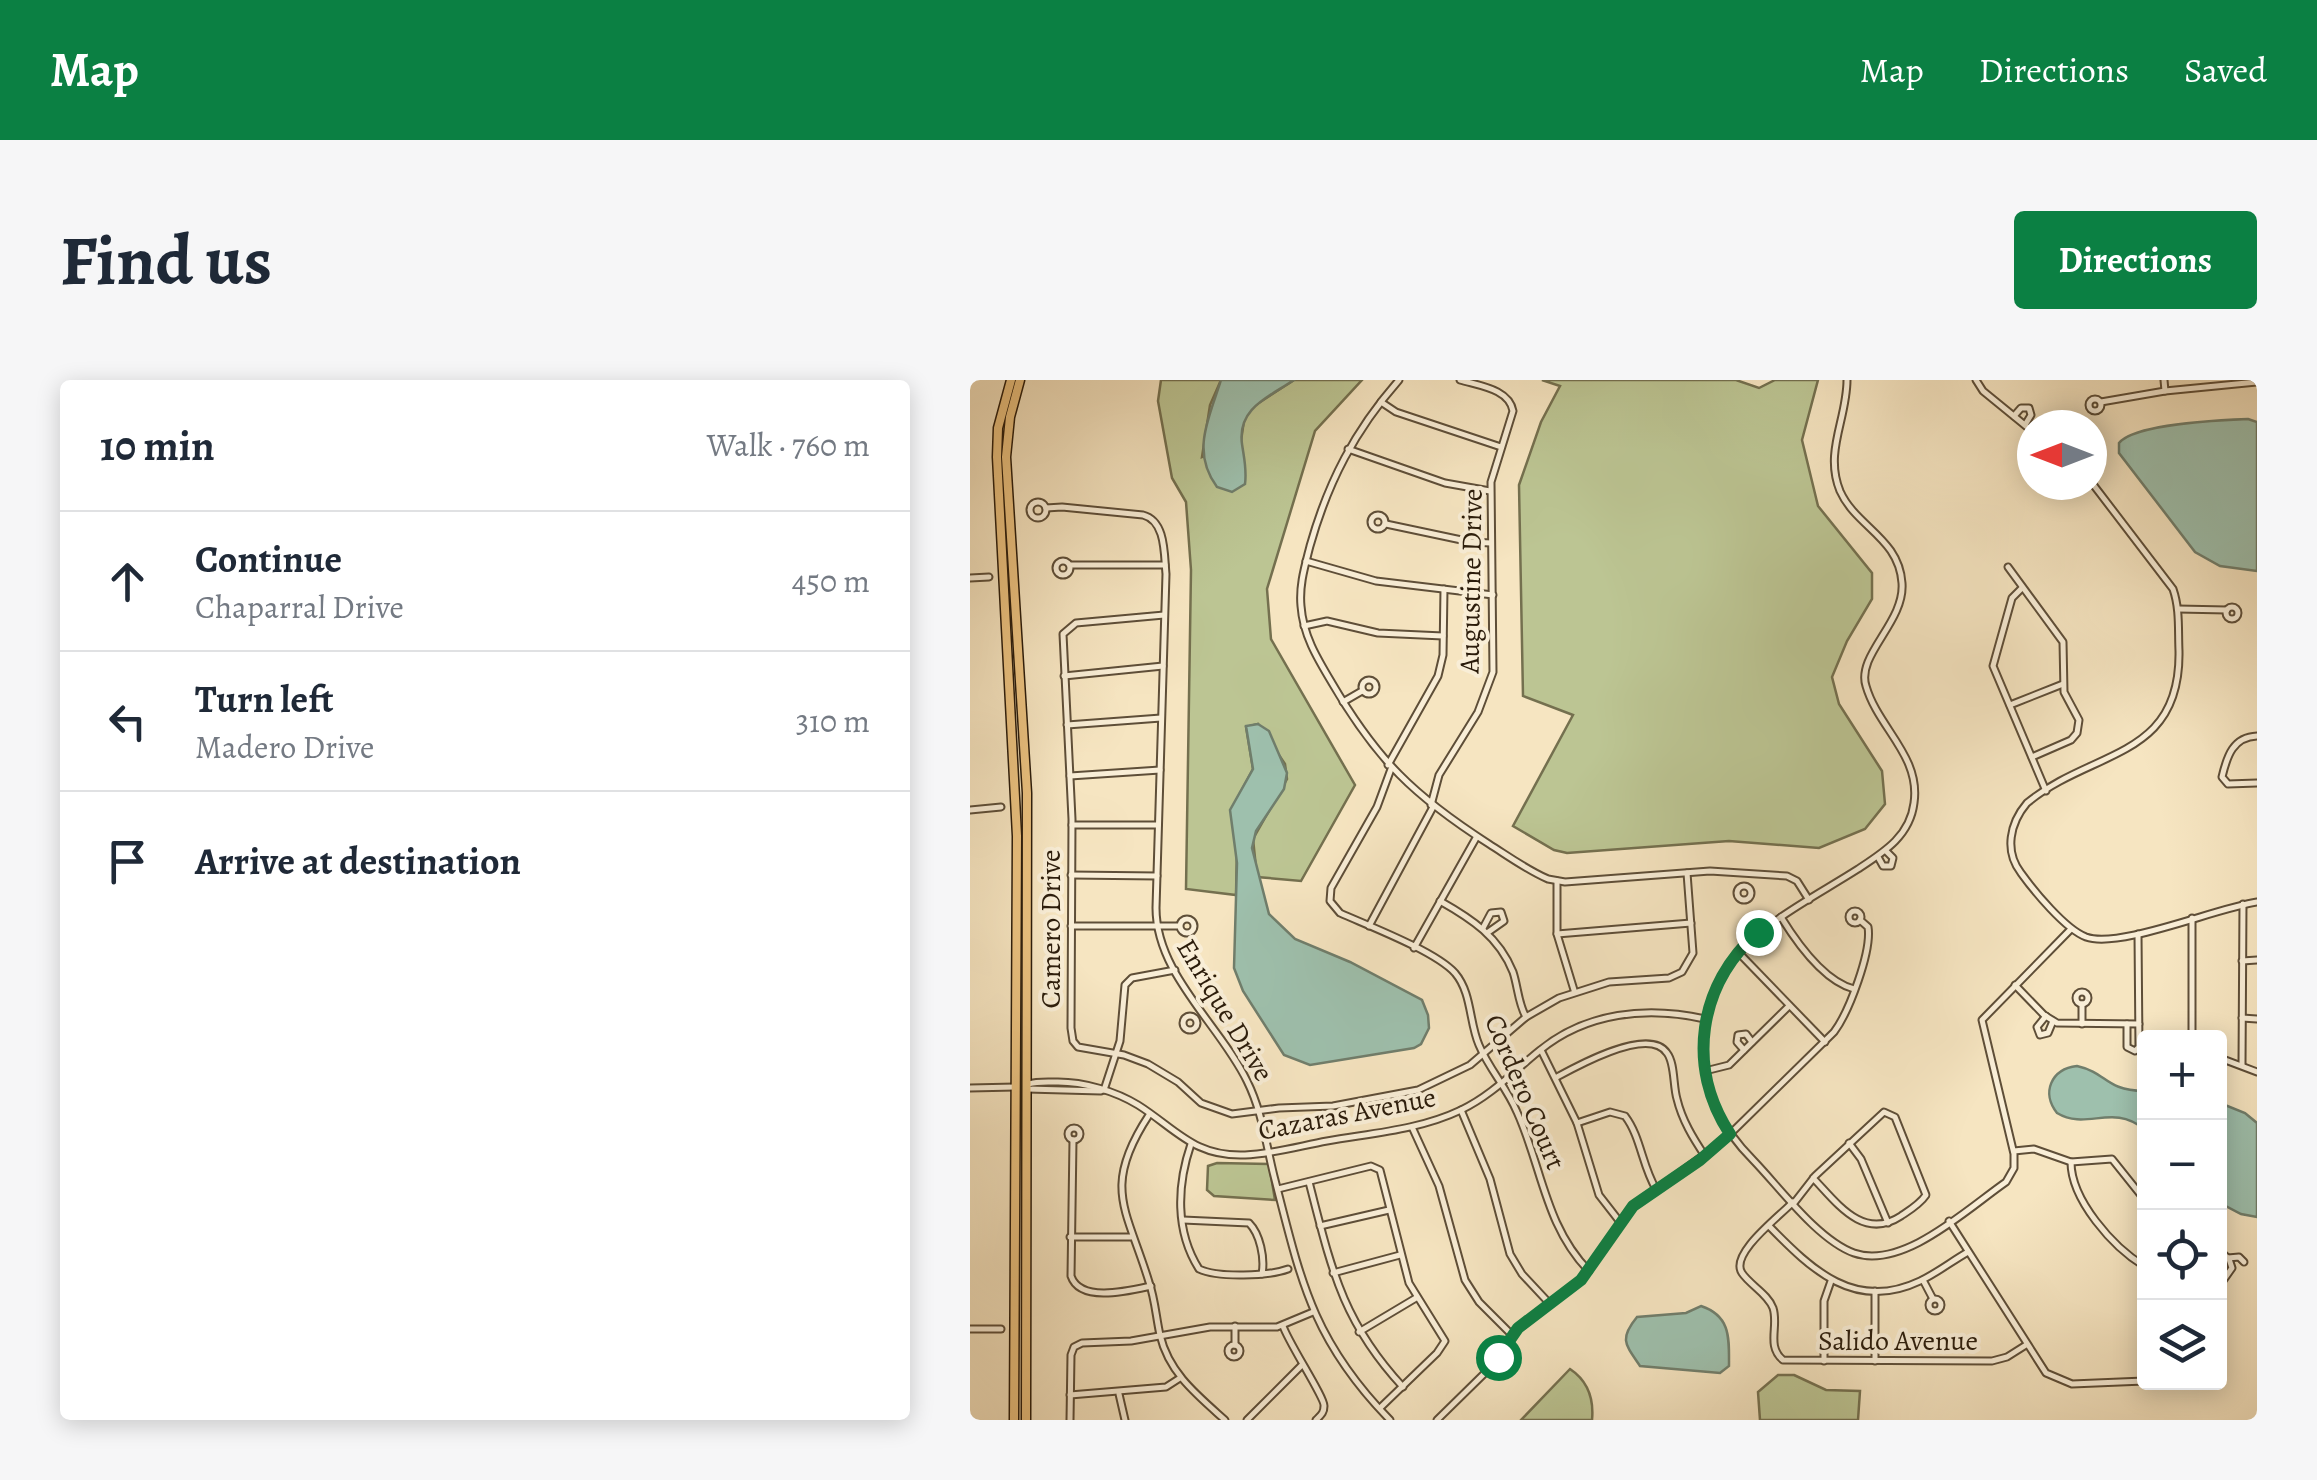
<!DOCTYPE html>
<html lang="en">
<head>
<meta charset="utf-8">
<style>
	body { margin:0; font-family:Alegreya,serif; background:#f6f6f7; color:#1f2937 }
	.controls { position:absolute; right:30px; bottom:30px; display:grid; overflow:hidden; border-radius:10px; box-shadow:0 5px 25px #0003 }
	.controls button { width:90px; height:90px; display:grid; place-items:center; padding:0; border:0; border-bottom:2px solid #e0e1e3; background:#fff; color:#1f2937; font:50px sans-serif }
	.compass { position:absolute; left:1047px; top:30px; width:90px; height:90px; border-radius:50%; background:#fff; box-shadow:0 5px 25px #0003; rotate:270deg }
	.stop { position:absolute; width:30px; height:30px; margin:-22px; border:8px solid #0b8043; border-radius:50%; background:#fff }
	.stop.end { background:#0b8043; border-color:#fff; box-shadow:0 2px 10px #0008 }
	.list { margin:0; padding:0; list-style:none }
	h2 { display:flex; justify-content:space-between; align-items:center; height:130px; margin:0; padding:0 40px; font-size:42px }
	h2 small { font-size:32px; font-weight:400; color:#747a83 }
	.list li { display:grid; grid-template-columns:65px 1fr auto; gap:30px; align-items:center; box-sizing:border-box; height:140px; padding:0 40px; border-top:2px solid #e0e1e3 }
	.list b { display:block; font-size:38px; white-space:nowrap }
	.list p { margin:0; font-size:32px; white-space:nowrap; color:#747a83 }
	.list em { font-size:32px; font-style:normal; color:#747a83 }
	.icon { flex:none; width:55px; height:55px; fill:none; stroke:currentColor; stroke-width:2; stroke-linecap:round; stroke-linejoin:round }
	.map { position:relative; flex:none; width:1287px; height:1040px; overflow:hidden; border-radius:10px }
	header { display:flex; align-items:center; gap:60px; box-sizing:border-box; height:140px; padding:0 50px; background:#0b8043; color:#fff }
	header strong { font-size:48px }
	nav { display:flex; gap:55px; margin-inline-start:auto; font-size:35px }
	.intro { display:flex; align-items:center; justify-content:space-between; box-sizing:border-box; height:240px; padding:0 60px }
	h1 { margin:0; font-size:70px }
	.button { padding:25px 45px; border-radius:10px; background:#0b8043; color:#fff; font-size:35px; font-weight:700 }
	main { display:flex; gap:60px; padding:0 60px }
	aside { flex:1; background:#fff; border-radius:10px; box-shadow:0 5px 25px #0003 }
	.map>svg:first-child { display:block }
	.green { fill:#bcc593; stroke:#74704f; stroke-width:2.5 }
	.water { fill:#9ec0ad; stroke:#707e6c; stroke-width:2.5 }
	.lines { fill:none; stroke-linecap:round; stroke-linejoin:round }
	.minor-casing { stroke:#5e4e38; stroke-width:9 }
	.major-casing { stroke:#2b1c0b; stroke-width:11 }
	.minor { stroke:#f9eed7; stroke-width:5 }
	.major { stroke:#ebc280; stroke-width:8 }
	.route { stroke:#0b8043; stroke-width:12 }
	.labels { text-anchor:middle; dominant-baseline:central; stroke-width:8; stroke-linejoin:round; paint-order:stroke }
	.street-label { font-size:28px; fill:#2b1c0b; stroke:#f9eed7 }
</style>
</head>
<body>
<header>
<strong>Map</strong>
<nav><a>Map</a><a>Directions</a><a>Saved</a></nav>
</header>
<div class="intro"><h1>Find us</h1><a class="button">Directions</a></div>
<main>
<aside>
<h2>10 min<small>Walk · 760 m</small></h2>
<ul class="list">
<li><svg class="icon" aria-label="ahead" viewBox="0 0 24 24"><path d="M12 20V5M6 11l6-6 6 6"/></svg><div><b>Continue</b><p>Chaparral Drive</p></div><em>450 m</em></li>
<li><svg class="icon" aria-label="left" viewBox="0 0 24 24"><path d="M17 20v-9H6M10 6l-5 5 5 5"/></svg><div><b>Turn left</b><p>Madero Drive</p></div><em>310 m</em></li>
<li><svg class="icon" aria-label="arrive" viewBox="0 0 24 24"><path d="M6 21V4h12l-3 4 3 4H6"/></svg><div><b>Arrive at destination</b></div></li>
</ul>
</aside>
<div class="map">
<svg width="1287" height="1040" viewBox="0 0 1287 1040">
	<rect width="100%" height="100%" fill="#f6e5c1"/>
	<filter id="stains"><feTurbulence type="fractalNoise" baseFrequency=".002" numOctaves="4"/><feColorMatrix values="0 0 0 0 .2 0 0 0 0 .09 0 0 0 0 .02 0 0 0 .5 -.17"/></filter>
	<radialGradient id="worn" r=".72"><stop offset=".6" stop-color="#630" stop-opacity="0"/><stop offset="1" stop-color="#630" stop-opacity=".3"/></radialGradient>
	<g class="green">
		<polygon points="191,0 251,0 240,25 232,77 271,61 274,40 281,28 324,0 392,0 345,51 297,209 301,259 385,405 331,501 287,497 283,459 317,399 315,384 288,344 276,347 283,389 261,430 267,465 266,515 216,509 221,190 216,122 202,98 188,21"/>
		<polygon points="572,0 766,0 789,8 805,0 848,0 832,60 848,126 902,193 902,219 877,261 862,297 869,324 912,391 915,424 895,449 849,468 759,461 597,473 584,470 543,446 603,335 553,316 549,105 571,42 590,6"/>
		<polygon points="247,783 299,784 305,820 244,816 237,810 238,786"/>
		<path d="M600 989C618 1001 624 1019 622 1040H551Z"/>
		<polygon points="824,995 856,1010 890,1011 888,1040 790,1040 788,1012 808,995"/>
	</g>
	<g class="water">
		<path d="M251 0H324C299 17 267 28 272 64 274 78 277 89 275 104L262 112 247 107C220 71 240 36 251 0Z"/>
		<path d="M1278 39 1287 42V191L1250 186 1225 172 1149 73V63C1164 44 1252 40 1278 39Z"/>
		<polygon points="288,344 299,351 317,393 314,409 286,451 282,468 299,534 325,559 380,582 452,620 458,635 459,648 451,664 444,668 340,685 314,675 273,611 264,588 267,483 260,430 283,389 276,346"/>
		<path d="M1107 686C1138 693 1134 710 1174 711V749C1142 723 1117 751 1087 733 1071 713 1081 689 1107 686Z"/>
		<polygon points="1250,723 1275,733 1287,743 1287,837 1271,834 1250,823"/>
		<path d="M731 926C761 936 759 958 759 986L750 993 670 986C655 964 649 959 667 937L716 933Z"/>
	</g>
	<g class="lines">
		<defs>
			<g id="minor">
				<path d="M429 0C385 50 358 102 340 166 335 186 329 205 331 226 333 255 347 278 362 303 407 380 444 416 519 464 538 476 557 490 578 499L595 502 740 491 817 496 827 501 839 520"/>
				<path d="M877 0C877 39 854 72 870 111 886 147 929 158 932 203 935 242 886 275 896 306 908 348 951 376 944 423 940 456 914 472 888 489 816 535 734 568 733 667 732 713 753 750 784 781 810 808 848 860 884 873 933 890 997 829 1036 802L1044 788V774L1012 640 1101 549"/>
				<polyline points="1006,0 1013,11 1062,51"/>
				<polyline points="1194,0 1195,11"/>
				<circle cx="1125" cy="25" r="6"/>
				<polyline points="411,22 426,32 531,67"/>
				<polyline points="1131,22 1195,11 1287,2"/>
				<polyline points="1044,36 1051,28 1059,28 1061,35 1055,45"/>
				<polyline points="378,69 475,103 520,111"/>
				<path d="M1122 103 1203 209C1210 229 1208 250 1209 271 1211 380 1122 369 1057 423 1040 443 1034 471 1051 493 1064 511 1095 549 1116 557 1150 569 1246 528 1287 522"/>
				<circle cx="68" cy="130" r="8"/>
				<path d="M76 128 92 127 173 135C196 141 194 174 196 194L186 528C186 594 250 645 277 701 292 731 296 764 304 796 331 901 342 960 420 1040"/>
				<circle cx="408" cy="142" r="7"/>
				<polyline points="416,144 501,162 521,163"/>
				<circle cx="93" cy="188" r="7"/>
				<polyline points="336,181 406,201 523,215"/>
				<polyline points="100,185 195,185"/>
				<polyline points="1038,187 1093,262 1094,312 1109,340 1107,353 1101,360 1062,377"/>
				<polyline points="0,198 19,197"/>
				<polyline points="1052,208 1042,218 1023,286 1076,411"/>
				<circle cx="1262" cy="233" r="6"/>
				<polyline points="1208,229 1257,230"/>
				<polyline points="194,235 106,243 93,254 102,439 101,648 103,661 108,667 154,675 178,684 208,702 231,723 262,734 309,728 363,726 448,710 500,685 556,637 589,618 639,602 699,598 712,592 723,573 717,493"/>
				<polyline points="334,246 357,241 408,253 473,256"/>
				<polyline points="94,296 193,286"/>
				<circle cx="399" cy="307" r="7"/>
				<polyline points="373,322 392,311"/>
				<polyline points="1040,325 1093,304"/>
				<polyline points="97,345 191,338"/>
				<path d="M1287 356C1263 357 1257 376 1252 397L1258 404 1287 403"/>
				<polyline points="418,385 468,296 473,275 474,209"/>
				<path d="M421 389 407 427 361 508 360 521 370 533C399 546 465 571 485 593 502 613 499 642 509 665 519 689 537 708 547 732 572 787 575 846 619 891"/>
				<polyline points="100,396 190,390"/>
				<path d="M461 425 469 395 508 332 523 292 521 102 543 31C539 9 510 6 490 0"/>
				<polyline points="0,430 31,427"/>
				<polyline points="102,445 188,445"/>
				<polyline points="908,477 913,486 921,486 923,478 916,471"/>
				<polyline points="101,495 187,496"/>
				<polyline points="587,501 587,554 604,610"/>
				<circle cx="774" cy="513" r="7"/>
				<path d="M470 521C502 539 529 557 543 592 548 607 548 623 556 637"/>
				<circle cx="885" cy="537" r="6"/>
				<path d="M811 537C827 563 854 601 884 609"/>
				<polyline points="1222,538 1222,658"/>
				<circle cx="217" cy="546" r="7"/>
				<polyline points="101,546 209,546"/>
				<polyline points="399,546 463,427"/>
				<polyline points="513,548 521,533 531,532 534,541 517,553"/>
				<polyline points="587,554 721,543"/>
				<polyline points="444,568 506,458"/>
				<polyline points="768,572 855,662"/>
				<polyline points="1272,581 1287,580"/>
				<polyline points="1045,605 1074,635 1087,643 1169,644"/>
				<circle cx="1112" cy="618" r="6"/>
				<circle cx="220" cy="643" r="7"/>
				<polyline points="1076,636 1067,647 1070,655 1078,653 1083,641"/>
				<polyline points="1272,638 1287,639"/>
				<polyline points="1112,644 1112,624"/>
				<polyline points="1157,644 1157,667 1165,671 1169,667 1168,554"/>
				<polyline points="571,670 607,743 629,815 650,842"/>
				<polyline points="774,670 767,662 768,655 776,654 782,662"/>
				<polyline points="1250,678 1287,692"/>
				<polyline points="1272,685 1273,524"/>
				<polyline points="735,691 759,685 819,626"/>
				<path d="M587 697C607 686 679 646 697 673 705 683 703 706 707 719 712 740 723 758 735 776"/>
				<path d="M59 704C67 701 78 702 88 702 114 702 145 711 168 725 206 749 224 777 275 775 302 774 330 766 357 761 402 753 449 750 491 730 522 715 543 692 569 671 616 632 677 626 735 639"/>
				<polyline points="0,708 45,707"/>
				<polyline points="57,709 131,711"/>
				<polyline points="134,710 150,661 155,605 162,598 205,590"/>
				<polyline points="491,730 520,799 540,874 552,894 580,924"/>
				<path d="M179 735C131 808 157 829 179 902 185 919 186 937 190 955 199 993 227 1015 255 1040"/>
				<path d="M607 743 640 732 655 736C671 757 672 786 686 809"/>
				<polyline points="442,747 469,806 495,900 509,922 542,955"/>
				<circle cx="104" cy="754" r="6"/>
				<path d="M103 760 101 896C110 923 158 911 181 906"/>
				<polyline points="879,763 891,779 918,843"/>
				<path d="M221 764C207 805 205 851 229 889 248 898 299 896 318 889"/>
				<polyline points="1044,771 1064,769 1101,782 1142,779 1174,819"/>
				<path d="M1101 782C1101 820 1143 867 1174 886"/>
				<path d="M339 802C361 886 371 940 433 1007"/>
				<polyline points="308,809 401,786 410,790 439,903 475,961 467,973 410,1028"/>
				<path d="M823 822C810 836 759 874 772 893 780 905 798 914 803 928 809 946 796 966 813 980L1022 981 1037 977 1056 965"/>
				<path d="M824 823C831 814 838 805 845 796L914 732 925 737 956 815C950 824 940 830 931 836 893 861 867 823 843 798"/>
				<path d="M213 840 279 843C290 854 295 878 292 894"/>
				<polyline points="979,841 1076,993 1102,1004 1174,1001"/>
				<polyline points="350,846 419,830"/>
				<path d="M799 846C842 890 885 932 950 901 967 893 982 881 998 872"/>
				<polyline points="100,857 161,857"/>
				<polyline points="1250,871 1259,879 1262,888 1250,905"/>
				<polyline points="1258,878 1269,877 1274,882"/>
				<polyline points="363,893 430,875"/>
				<polyline points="953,900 963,919"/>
				<circle cx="965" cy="925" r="6"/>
				<path d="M313 946C318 962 355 1018 354 1026 354 1033 351 1035 346 1040"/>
				<polyline points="0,949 31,949"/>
				<polyline points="389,952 446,918"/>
				<circle cx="264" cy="971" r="6"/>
				<polyline points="265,965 265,946"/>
				<polyline points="854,981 854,921 861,901"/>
				<polyline points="905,981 905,911"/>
				<polyline points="149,1014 155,1040"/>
				<polyline points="100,1015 196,1007 210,998"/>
				<polyline points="100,1040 101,975 104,967 112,963 161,961 240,947 307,947 343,932"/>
				<polyline points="277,1040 331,986"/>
				<path d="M467 1040 521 987 543 953 611 900 663 827 754 760 864 652C879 632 902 571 898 547L890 540"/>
			</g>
			<g id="major">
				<polyline points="41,0 28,48 27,77 47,456 44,1040"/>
				<polyline points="50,0 40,37 36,77 57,413 56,1040"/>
			</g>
		</defs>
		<use href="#minor" class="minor-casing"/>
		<use href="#major" class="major-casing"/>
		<use href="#minor" class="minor"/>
		<use href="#major" class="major"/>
	</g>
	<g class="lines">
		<path class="route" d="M528 977 548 948 611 900 663 826 730 780 760 754C716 687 728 605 788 552"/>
	</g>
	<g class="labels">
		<g class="street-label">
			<text transform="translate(501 201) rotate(-89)">Augustine Drive</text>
			<text transform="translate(81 549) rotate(-90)">Camero Drive</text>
			<text transform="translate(255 630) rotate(59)">Enrique Drive</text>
			<text transform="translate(555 712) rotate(67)">Cordero Court</text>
			<text transform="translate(377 734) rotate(-11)">Cazaras Avenue</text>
			<text x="928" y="961">Salido Avenue</text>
		</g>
	</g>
	<rect width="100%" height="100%" filter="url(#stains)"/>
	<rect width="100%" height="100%" fill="url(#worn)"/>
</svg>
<div class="controls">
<button>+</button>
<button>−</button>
<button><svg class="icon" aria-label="locate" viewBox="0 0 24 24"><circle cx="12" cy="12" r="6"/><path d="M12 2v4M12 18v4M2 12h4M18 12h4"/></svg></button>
<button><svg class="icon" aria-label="layers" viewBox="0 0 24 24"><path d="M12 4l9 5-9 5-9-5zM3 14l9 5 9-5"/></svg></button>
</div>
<svg class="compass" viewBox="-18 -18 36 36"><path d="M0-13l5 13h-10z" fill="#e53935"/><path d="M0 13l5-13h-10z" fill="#747a83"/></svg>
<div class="stop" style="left:528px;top:977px"></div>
<div class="stop end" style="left:788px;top:552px"></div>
</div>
</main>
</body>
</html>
